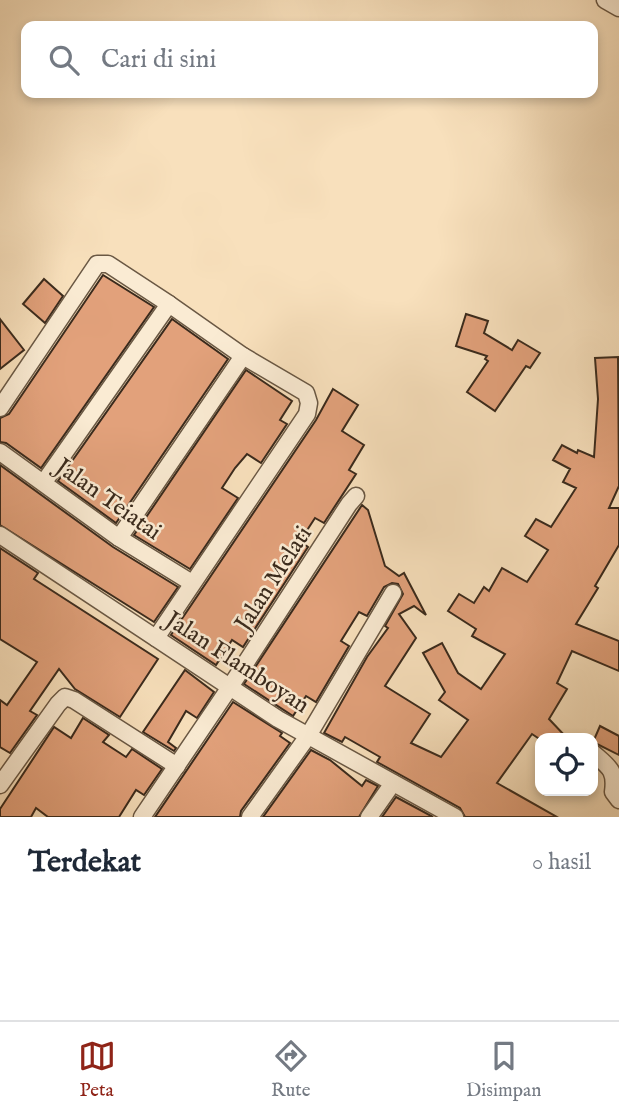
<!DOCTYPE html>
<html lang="id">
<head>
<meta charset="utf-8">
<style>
	body { margin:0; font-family:"IM FELL English",serif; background:#f6f6f7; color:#1f2937 }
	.controls { position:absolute; right:21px; bottom:21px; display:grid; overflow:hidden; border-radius:14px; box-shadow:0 4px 10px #0003 }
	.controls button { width:63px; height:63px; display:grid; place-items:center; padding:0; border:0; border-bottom:2px solid #e0e1e3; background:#fff; color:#1f2937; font:35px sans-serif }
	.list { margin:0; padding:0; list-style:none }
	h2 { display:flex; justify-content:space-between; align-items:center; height:91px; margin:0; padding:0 28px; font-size:30px }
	h2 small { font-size:23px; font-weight:400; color:#747a83 }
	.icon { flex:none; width:38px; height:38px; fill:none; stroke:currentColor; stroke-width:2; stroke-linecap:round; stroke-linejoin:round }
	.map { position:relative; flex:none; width:619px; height:817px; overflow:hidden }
	.search { position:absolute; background:#fff; box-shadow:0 4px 10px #0003; left:21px; right:21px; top:21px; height:77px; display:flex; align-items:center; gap:18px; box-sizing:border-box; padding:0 24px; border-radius:14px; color:#747a83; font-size:26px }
	.sheet { height:203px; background:#fff }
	nav { display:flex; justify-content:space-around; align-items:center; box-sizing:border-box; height:98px; border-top:2px solid #e0e1e3; background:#fff; font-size:19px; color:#747a83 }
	nav a { display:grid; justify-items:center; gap:4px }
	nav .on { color:#8f2418 }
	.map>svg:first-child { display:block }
	.building { fill:#e2a17b; stroke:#3a2a1c; stroke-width:2 }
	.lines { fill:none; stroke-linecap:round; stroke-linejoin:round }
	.street-casing { stroke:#6a5844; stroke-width:19 }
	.street { stroke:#faebd3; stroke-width:16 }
	.labels { text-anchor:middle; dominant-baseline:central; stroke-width:5; stroke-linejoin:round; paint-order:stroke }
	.street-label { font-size:24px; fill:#3a2a1c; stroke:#faebd3 }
</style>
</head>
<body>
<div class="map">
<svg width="619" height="817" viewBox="0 0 619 817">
	<rect width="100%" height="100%" fill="#f8e0bc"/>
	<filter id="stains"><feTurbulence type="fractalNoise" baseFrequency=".00286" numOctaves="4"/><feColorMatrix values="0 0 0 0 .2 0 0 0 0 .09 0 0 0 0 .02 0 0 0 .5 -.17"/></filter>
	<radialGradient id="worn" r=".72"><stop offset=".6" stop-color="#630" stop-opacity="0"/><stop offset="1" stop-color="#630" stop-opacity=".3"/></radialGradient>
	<g class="building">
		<polygon points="103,275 154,307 41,468 6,443 0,442 0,418 9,414"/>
		<polygon points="44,279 63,296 45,323 23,304"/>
		<polygon points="466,314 488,321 484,333 512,350 518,340 540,353 530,368 526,366 495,411 467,392 488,361 485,359 487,356 456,346"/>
		<polygon points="0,319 24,350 0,369"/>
		<polygon points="172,319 228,359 116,523 58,481"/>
		<polygon points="618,357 619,486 609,508 619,508 619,545 595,586 598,588 576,624 619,641 619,671 572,651 557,683 567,689 549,719 567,738 538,738 532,734 497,783 557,817 465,817 460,808 377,762 380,757 345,737 342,742 324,733 367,657 388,628 385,626 403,594 398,584 392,583 384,587 367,616 359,612 341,641 349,646 316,702 306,696 293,716 244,684 362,505 368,510 385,566 399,576 404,573 426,615 414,606 399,614 416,638 385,686 430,714 411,743 441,757 468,720 439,700 445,692 423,653 442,643 458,673 481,689 505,654 472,636 476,629 448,611 459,594 474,603 484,587 489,591 502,568 527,582 548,550 525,536 536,519 551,527 576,488 563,482 570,469 553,460 562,445 577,453 578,450 594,457 598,399 595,358"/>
		<polygon points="246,370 292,401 280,420 287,424 261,463 247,454 235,468 222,488 238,498 190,569 134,535"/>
		<polygon points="333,389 358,405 342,431 364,445 349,470 356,474 324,523 315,518 300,541 308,547 243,647 232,640 216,665 171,635 316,420"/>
		<polygon points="0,465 113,547 178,587 154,622 0,525"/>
		<polygon points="0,548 38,573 34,579 158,659 120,717 75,689 59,669 30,711 37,715 10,753 0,747 0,700 7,705 37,662 0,639"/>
		<polygon points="185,670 214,692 197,718 186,711 168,742 176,748 174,751 143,732"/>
		<polygon points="233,702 282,733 280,736 290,743 241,811 240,817 155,817"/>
		<polygon points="83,718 109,735 103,742 126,757 132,749 162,769 144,795 136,790 119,817 48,817 36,808 31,817 0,817 0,809 54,727 71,738"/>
		<polygon points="600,726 619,736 619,755 593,742"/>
		<polygon points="311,750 330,760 362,786 366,780 378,786 359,817 263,817"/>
		<polygon points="396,797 433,817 382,817"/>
	</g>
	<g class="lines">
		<defs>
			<g id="street">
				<polyline points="605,0 619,8"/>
				<polyline points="0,408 97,264 108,264 169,304"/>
				<polyline points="0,452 119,538 192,583"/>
				<polyline points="44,482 169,304 243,356 306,393 309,403 307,414 156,638"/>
				<polyline points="0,535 278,719 455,817"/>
				<polyline points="119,538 243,356"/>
				<path d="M593 753C609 767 616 770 613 792L619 800"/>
				<polyline points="0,785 58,704 65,697 74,700 177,766"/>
				<polyline points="142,817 230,687 349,504 356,496"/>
				<polyline points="250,817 308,736 393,593"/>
				<polyline points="369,817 393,783"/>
			</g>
		</defs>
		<use href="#street" class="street-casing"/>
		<use href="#street" class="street"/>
	</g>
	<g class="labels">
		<g class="street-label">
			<text transform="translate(108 500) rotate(35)">Jalan Teiatai</text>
			<text transform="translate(274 579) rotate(-57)">Jalan Melati</text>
			<text transform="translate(237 663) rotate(33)">Jalan Flamboyan</text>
		</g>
	</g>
	<rect width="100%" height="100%" filter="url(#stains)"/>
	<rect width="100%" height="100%" fill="url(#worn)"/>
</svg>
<div class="controls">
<button><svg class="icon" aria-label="locate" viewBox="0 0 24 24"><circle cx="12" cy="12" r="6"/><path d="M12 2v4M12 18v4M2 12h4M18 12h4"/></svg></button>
</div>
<div class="search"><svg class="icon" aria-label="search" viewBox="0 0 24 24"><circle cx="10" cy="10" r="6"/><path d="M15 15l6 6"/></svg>Cari di sini</div>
</div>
<section class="sheet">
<h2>Terdekat<small>0 hasil</small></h2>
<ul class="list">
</ul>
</section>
<nav>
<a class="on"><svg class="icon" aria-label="map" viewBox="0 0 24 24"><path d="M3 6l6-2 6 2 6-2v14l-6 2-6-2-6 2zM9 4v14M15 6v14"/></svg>Peta</a>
<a><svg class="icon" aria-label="directions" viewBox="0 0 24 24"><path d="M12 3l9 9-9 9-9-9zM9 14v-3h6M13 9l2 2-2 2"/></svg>Rute</a>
<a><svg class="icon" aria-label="saved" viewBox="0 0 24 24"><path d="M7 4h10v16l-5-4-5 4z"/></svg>Disimpan</a>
</nav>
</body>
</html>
